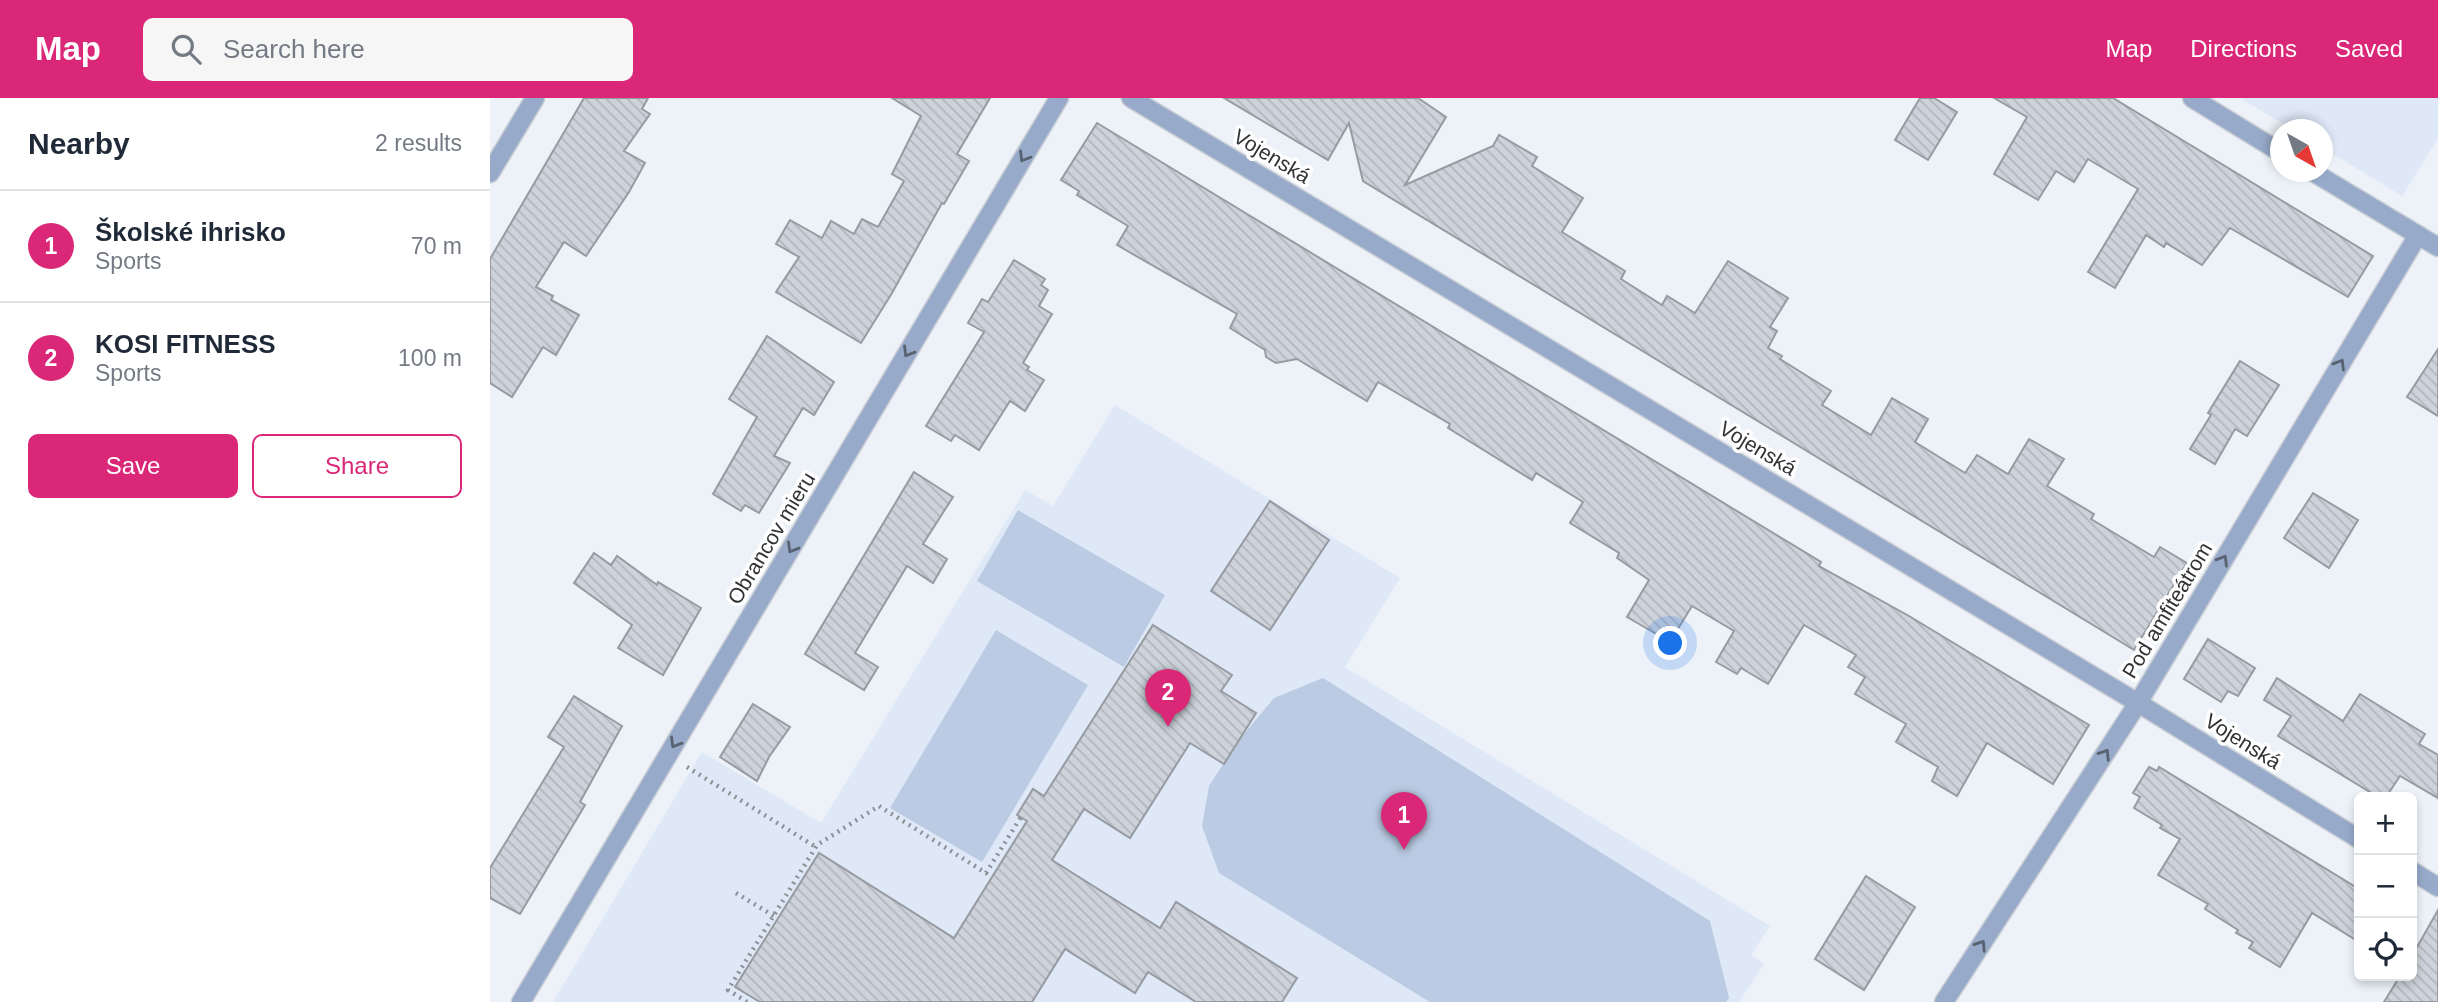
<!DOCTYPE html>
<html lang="en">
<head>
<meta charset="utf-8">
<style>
	body { margin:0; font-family:Helvetica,sans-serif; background:#f6f6f7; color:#1f2937 }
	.controls { position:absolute; right:21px; bottom:21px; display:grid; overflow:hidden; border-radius:10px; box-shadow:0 4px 10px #0003 }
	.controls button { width:63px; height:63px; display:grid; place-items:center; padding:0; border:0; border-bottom:2px solid #e0e1e3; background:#fff; color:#1f2937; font:35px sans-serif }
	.compass { position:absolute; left:1780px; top:21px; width:63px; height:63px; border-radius:50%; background:#fff; box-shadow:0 4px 10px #0003; rotate:140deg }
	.you { position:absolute; left:1181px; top:546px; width:24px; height:24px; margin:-18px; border:5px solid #fff; border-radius:50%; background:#1a73e8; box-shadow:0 0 0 10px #1a73e833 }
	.badge { display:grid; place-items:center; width:46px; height:46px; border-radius:50%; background:#db2777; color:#fff; font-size:23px; font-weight:700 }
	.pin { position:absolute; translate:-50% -58px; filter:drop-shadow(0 2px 4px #0008) }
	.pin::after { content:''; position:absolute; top:37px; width:24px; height:21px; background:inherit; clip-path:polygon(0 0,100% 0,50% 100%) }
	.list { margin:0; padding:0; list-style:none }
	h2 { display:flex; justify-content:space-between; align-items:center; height:91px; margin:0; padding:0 28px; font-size:30px }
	h2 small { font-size:23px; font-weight:400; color:#747a83 }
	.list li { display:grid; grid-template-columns:46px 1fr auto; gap:21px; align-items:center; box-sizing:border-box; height:112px; padding:0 28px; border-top:2px solid #e0e1e3 }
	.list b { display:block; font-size:26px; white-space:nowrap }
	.list p { margin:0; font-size:23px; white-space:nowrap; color:#747a83 }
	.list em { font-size:23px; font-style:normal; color:#747a83 }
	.actions { display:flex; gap:14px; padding:21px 28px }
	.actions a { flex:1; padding:16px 0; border:2px solid #db2777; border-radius:10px; text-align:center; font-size:24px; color:#db2777 }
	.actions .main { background:#db2777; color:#fff }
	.icon { flex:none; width:38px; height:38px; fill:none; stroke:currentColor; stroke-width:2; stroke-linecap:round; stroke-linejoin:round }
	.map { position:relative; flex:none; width:1948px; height:904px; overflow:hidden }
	header { display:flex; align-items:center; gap:42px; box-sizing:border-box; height:98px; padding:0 35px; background:#db2777; color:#fff }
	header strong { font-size:33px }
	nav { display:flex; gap:38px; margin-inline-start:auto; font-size:24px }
	.search { width:490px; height:63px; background:#f6f6f7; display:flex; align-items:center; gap:18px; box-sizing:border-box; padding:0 24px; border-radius:10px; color:#747a83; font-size:26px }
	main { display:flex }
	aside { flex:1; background:#fff }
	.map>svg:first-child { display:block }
	.built { fill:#dfe8f7 }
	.pitch { fill:#bbcbe4 }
	.building { fill:url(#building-back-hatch); stroke:#969ba2; stroke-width:2 }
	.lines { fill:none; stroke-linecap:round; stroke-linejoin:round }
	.minor-casing { stroke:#cbcfd6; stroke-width:21 }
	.path { stroke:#8d9095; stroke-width:4.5; stroke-dasharray:2 5; stroke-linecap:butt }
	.minor { stroke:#97aac9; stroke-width:18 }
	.oneway { stroke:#596270 }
	.labels { text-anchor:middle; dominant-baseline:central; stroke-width:7; stroke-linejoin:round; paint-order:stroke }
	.street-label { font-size:21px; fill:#303234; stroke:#fefefe }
</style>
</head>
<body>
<header>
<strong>Map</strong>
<div class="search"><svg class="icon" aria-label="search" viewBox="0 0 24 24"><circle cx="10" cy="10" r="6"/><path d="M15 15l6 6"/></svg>Search here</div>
<nav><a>Map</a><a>Directions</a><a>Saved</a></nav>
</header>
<main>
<aside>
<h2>Nearby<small>2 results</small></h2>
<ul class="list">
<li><span class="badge">1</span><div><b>Školské ihrisko</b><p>Sports</p></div><em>70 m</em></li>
<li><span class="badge">2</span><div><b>KOSI FITNESS</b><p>Sports</p></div><em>100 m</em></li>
</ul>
<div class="actions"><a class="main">Save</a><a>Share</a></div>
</aside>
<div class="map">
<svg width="1948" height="904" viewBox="0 0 1948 904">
	<defs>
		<pattern id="building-back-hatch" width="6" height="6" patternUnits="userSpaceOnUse" patternTransform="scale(1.75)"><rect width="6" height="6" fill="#ced3db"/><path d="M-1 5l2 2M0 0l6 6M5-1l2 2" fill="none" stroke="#b1b6bd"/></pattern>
	</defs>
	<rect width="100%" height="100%" fill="#edf2f9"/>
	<g class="built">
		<polygon points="1750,0 1948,0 1948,41 1912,98 1833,50 1832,32 1802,31"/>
		<polygon points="625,307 910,480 855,569 1280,828 1261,857 1274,866 1249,904 63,904 212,654 331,725 535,392 563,408"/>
	</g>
	<g class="pitch">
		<polygon points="528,412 675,497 634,569 487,483"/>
		<polygon points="506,532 598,587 492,764 400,710"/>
		<polygon points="833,580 1220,823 1239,900 1236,904 940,904 729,775 712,728 719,688 749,642 784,600"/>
	</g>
	<g class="building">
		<polygon points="94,0 158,0 152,11 160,16 134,53 155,65 139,94 96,158 74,144 46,189 63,198 61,202 89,217 66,257 53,249 22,299 0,285 0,161"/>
		<polygon points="402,0 500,0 467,56 479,63 454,106 452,105 402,195 371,245 286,194 309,159 286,146 300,122 332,140 341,123 364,136 372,121 388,129 414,83 402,76 431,18"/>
		<polygon points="734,0 928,0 956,19 915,87 1003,48 1009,37 1047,59 1042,68 1093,100 1072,134 1135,173 1131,181 1172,207 1177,198 1205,215 1238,163 1298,200 1280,229 1287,233 1278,250 1292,258 1290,261 1341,293 1332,307 1381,337 1402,300 1438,321 1425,344 1475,375 1487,357 1518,376 1539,341 1574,361 1557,388 1604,416 1601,421 1664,459 1670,449 1697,465 1644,552 873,83 859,25 838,62"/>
		<polygon points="1430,0 1444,0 1467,14 1438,62 1405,42"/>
		<polygon points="1504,0 1623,0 1883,158 1858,199 1740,130 1712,167 1676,145 1674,149 1656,137 1625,190 1598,174 1648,91 1598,61 1584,84 1566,73 1548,102 1504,76 1537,19"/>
		<polygon points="607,25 1331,464 1329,468 1419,518 1599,627 1563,686 1497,645 1467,698 1442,683 1448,669 1406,644 1416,626 1365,596 1375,579 1358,569 1366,557 1314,527 1278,586 1251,570 1247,576 1226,564 1244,533 1202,508 1180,544 1137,519 1159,482 1127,460 1129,455 1080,425 1093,404 1046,375 1042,382 958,330 960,326 888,284 877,303 807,261 786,265 776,259 775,252 740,230 747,216 627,147 638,128 587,97 589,93 571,82"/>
		<polygon points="524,162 555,181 551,187 558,192 549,208 562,216 533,265 539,269 537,272 554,282 535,313 520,303 489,352 465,337 461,343 436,328 494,234 478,225 492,201 498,204"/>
		<polygon points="277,238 344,284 324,317 313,310 284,358 300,365 269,415 255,407 251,413 223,396 267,319 239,301"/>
		<polygon points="1948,251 1948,318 1917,299"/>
		<polygon points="1750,263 1789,287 1757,338 1745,331 1725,366 1700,351 1721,317 1718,315"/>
		<polygon points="424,374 463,399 433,446 457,461 443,485 417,468 365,555 388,569 374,592 315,556"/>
		<polygon points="1823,395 1868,422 1839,470 1794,440"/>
		<polygon points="780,403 839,442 780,532 721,493"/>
		<polygon points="104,455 121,467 127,458 167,487 168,484 211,510 173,577 128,550 142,527 84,485"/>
		<polygon points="663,527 742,577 731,593 766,615 734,666 700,645 640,740 594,711 562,762 670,830 686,804 807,880 792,904 706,904 658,874 645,895 575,851 542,904 270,904 245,889 329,755 464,840 537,723 527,717 543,691 554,698"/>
		<polygon points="1718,541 1765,570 1748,598 1738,593 1731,604 1694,581"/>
		<polygon points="1787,580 1853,623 1870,596 1935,636 1929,646 1948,657 1948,700 1910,678 1896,699 1888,699 1788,638 1801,618 1774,602"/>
		<polygon points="84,598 132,628 90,704 95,707 30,816 0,800 0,770 74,649 58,639"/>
		<polygon points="263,606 300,629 279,659 267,683 230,659"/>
		<polygon points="1659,669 1667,673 1669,669 1869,791 1869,844 1822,815 1790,869 1759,850 1763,844 1746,835 1748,832 1715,811 1718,806 1668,777 1690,741 1670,730 1672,727 1644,710 1650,699 1643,695"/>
		<polygon points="1376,778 1425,809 1374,892 1325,861"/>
		<polygon points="1948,812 1948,904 1894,904 1910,878 1922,878 1922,858"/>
	</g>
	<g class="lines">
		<defs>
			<g id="minor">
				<polyline points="641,0 1648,605 1869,741"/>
				<polyline points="1702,0 1790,54"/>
				<polyline points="1823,74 1948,149"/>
				<polyline points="0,75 45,0"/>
				<polyline points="1922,773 1948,789"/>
				<polyline points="31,904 569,0"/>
				<polyline points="1454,904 1648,605 1928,137"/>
			</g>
		</defs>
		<use href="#minor" class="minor-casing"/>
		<g class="path">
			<polyline points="197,669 326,749"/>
			<polyline points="246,795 284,818"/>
			<polyline points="257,904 238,892 327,747 389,708 496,775 531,719"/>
		</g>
		<use href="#minor" class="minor"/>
	</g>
	<defs><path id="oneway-chevron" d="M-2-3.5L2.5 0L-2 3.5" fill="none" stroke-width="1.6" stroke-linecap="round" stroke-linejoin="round" transform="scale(1.75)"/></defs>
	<g class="oneway">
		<use href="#oneway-chevron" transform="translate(534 59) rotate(121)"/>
		<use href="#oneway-chevron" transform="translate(418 254) rotate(121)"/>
		<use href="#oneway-chevron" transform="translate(1850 266) rotate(-59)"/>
		<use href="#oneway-chevron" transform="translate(302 450) rotate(121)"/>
		<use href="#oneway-chevron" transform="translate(1733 462) rotate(-59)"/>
		<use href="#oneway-chevron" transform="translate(185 645) rotate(121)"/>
		<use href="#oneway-chevron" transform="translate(1615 656) rotate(-57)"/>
		<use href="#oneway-chevron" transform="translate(1491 847) rotate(-57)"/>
	</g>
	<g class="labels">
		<g class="street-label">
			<text transform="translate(782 58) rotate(31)">Vojenská</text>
			<text transform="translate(1268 350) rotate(31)">Vojenská</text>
			<text transform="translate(281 440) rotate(-59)">Obrancov mieru</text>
			<text transform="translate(1677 512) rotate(-59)">Pod amfiteátrom</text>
			<text transform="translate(1753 643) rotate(32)">Vojenská</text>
		</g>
	</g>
</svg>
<div class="controls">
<button>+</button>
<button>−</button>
<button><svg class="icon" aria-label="locate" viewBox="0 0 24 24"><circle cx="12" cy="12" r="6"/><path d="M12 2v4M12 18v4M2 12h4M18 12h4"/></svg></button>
</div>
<svg class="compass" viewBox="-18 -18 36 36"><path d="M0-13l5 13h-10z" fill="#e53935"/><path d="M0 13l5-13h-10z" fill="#747a83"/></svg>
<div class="you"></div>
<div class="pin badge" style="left:914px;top:752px">1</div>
<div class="pin badge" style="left:678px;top:629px">2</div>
</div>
</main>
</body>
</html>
